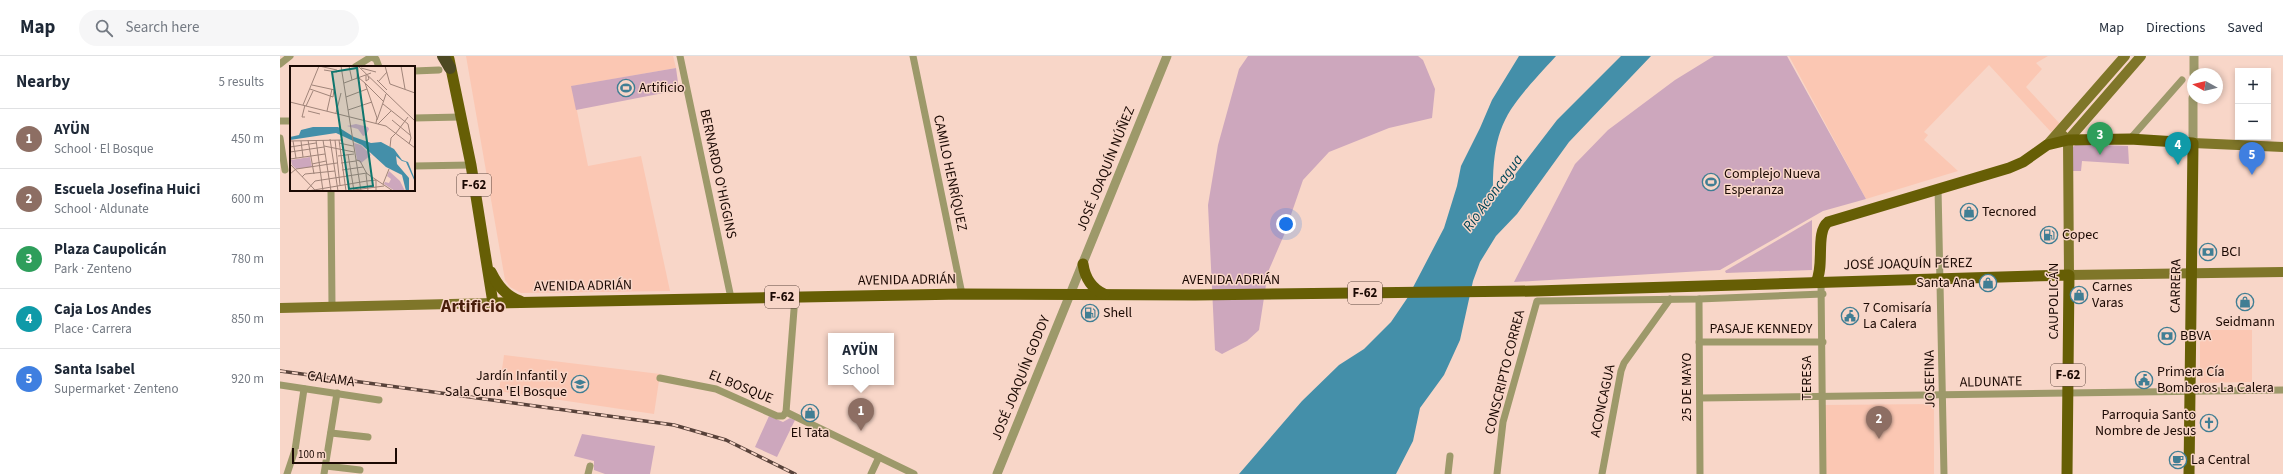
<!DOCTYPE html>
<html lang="en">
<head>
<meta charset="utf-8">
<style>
	body { margin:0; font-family:"Source Sans 3",sans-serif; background:#f6f6f7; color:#1f2937 }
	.controls { position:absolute; right:12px; top:12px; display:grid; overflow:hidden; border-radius:0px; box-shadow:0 2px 6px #0003 }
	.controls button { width:36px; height:36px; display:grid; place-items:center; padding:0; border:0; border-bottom:1px solid #e0e1e3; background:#fff; color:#1f2937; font:20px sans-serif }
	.compass { position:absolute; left:1907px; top:12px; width:36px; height:36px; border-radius:50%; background:#fff; box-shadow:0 2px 6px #0003; rotate:278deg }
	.scale { position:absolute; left:12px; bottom:10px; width:105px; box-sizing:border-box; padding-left:4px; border:2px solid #1b0903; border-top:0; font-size:11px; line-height:14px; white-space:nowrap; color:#1b0903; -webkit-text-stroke:3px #f8d6c8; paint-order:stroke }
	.you { position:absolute; left:1006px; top:168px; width:14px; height:14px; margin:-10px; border:3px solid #fff; border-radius:50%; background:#1a73e8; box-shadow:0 0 0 6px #1a73e833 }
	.badge { display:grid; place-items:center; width:26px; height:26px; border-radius:50%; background:#ea580c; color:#fff; font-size:13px; font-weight:700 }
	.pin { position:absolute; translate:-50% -33px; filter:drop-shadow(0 1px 2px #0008) }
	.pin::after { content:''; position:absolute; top:21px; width:14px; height:12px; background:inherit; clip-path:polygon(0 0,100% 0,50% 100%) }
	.popup { position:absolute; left:548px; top:277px; width:66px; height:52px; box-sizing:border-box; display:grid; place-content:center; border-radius:0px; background:#fff; filter:drop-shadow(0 1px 3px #0005); font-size:13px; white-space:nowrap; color:#747a83 }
	.popup b { font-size:15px; color:#1f2937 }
	.popup::after { content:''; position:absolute; left:50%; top:100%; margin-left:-8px; border:8px solid transparent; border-top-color:#fff }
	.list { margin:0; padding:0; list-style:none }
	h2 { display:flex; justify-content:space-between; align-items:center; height:52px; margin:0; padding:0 16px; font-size:17px }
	h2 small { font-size:13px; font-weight:400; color:#747a83 }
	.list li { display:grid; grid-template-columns:26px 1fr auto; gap:12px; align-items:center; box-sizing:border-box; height:60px; padding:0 16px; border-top:1px solid #e0e1e3 }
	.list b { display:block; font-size:15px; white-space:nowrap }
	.list p { margin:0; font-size:13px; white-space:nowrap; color:#747a83 }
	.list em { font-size:13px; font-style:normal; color:#747a83 }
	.icon { flex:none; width:22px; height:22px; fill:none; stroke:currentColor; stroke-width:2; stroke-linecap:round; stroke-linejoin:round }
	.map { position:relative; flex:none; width:2003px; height:418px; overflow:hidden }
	header { display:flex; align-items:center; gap:24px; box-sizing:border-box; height:56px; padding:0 20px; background:#fff; border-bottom:1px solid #e0e1e3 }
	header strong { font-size:19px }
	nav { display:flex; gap:22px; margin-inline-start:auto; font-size:14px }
	.search { width:280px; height:36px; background:#f6f6f7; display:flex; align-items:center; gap:10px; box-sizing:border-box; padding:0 14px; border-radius:22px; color:#747a83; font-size:15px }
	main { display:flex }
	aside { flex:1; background:#fff }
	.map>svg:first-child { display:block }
	.built { fill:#fbc7b3 }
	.green { fill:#cda7bd }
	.water { fill:#448fa9 }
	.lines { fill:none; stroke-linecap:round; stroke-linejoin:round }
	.minor { stroke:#9d996a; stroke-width:7 }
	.tertiary { stroke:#9d996a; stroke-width:9 }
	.secondary { stroke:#7f7629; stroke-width:10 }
	.primary { stroke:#665e05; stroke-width:11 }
	.motorway { stroke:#4d4922; stroke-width:12 }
	.rail-casing { stroke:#58423a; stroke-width:3.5 }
	.rail { stroke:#f8d6c8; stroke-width:2; stroke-dasharray:6; stroke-linecap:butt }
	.labels { text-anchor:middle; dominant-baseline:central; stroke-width:3; stroke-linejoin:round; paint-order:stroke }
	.shield { fill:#f8d6c8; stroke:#5d463e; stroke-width:1 }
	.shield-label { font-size:13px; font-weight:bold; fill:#1b0903 }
	.poi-label { font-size:14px; fill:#1b0903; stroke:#f8d6c8; text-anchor:start }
	.street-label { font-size:14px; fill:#1b0903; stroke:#f8d6c8 }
	.water-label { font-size:15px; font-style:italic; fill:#004658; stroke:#f8d6c8 }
	.district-label { font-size:18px; font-weight:bold; fill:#481e0b; stroke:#f8d6c8 }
	.inset-road { fill:none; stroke:#a08479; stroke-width:1 }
	.view { fill:#0f766e; fill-opacity:0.15; stroke:#0f766e; stroke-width:2 }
	.inset-edge { fill:none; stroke:#1b0903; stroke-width:2 }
</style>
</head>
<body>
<header>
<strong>Map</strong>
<div class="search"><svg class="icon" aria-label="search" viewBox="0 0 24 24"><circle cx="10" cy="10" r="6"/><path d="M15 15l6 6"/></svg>Search here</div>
<nav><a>Map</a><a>Directions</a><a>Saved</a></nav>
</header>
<main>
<aside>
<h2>Nearby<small>5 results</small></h2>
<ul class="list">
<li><span class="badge" style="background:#8d6e63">1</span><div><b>AYÜN</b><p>School · El Bosque</p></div><em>450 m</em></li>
<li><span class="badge" style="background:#8d6e63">2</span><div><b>Escuela Josefina Huici</b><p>School · Aldunate</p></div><em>600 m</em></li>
<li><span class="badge" style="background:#2e9e5b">3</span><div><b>Plaza Caupolicán</b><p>Park · Zenteno</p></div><em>780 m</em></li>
<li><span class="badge" style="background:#0f9aa8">4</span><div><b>Caja Los Andes</b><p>Place · Carrera</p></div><em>850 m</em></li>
<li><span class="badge" style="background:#3f7fe0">5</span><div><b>Santa Isabel</b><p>Supermarket · Zenteno</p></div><em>920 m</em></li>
</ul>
</aside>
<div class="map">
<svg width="2003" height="418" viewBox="0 0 2003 418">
	<rect width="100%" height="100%" fill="#f8d6c8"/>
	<g class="built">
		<polygon points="186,0 393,0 396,12 292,30 308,110 361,100 390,235 241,237 230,231 225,224"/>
		<polygon points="1509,0 1768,0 1756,7 1762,13 1746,31 1780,68 1771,76 1709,9 1644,76 1648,79 1644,84 1678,115 1586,143"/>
		<polygon points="1920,274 1972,274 1972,326 1920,327"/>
		<polygon points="224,299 380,318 374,358 219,335"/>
		<polygon points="1654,348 1654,418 1545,418 1545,349"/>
	</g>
	<g class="green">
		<polygon points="968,0 1138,0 1143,4 1155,33 1152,62 1109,72 1049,96 1023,124 1004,179 988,216 979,274 967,285 942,298 935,294 928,149 938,89 959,13"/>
		<polygon points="1434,0 1507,0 1586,143 1543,155 1440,214 1234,226 1295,108 1328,74 1395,24"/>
		<polygon points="396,12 399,34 296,54 291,30"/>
		<polygon points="1797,88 1848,90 1849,108 1802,105 1801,115 1791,115 1791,92"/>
		<polygon points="1532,164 1532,214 1446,217 1445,215"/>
		<polygon points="489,360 503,366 510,362 515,364 497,401 475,391"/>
		<polygon points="302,378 375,390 370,418 325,418 314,414 314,405 294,400"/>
	</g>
	<path class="water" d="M1239 0H1276C1229 52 1212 65 1213 138H1217L1227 129 1277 64 1341 0H1371L1289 86 1237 158 1216 180 1200 206 1193 225 1180 284 1164 319 1140 352 1133 385 1116 418H959L1022 345 1059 309 1084 293 1111 266 1128 241 1164 172 1177 130 1181 110 1200 72 1212 44Z"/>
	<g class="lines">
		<g class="minor">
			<polyline points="400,0 451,242"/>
			<polyline points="633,0 682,238"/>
			<polyline points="0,8 10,0"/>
			<polyline points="75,11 91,1 96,3 99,11"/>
			<polyline points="134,15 159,14"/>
			<polyline points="134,62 181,61"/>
			<polyline points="0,65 11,65"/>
			<polyline points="0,82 5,114"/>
			<polyline points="1850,83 1902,24"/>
			<polyline points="134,110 191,109"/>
			<polyline points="1658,132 1664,418"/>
			<polyline points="51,134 52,250"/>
			<polyline points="1541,225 1543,418"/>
			<polyline points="1419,243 1420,418"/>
			<polyline points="1419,286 1543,286"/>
			<polyline points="380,322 436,333 497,360 503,360 506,356 515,241"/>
			<polyline points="0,329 99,344"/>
			<polyline points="1420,342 2003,334"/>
			<polyline points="506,356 634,418"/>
			<polyline points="51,377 88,381"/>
			<polyline points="46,410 80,414"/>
			<polyline points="7,418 15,394 24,333"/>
			<polyline points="44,418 57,337"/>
			<polyline points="308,418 310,410"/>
			<polyline points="591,418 599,401"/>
			<polyline points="1168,418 1170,400"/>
			<polyline points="1217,418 1223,366 1257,245 1419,243 1543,238"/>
			<polyline points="1322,418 1341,315 1344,307 1390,243"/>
		</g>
		<g class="tertiary">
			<polyline points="1914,18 1914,0"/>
			<polyline points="1913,87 1913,42"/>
			<polyline points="717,418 887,0"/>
		</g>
		<g class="secondary">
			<polyline points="1779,76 1788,84 1789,219 2003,216"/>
			<polyline points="1788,84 1861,0"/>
			<polyline points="1913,87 2003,91"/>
			<polyline points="1767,89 1845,0"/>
			<polyline points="0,252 213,247"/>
		</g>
		<g class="primary">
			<polyline points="169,3 191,109 213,247 682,238 915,239 1255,235 1789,219 1787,418"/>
			<path d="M803 208C805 222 811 232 824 238"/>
			<path d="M211 216C218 230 226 240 240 245"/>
			<path d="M1536 226C1545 210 1535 176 1548 166L1729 112 1743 106 1767 89 1788 84 1850 83 1913 87 1909 418"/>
		</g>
		<polyline class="motorway" points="163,0 170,12"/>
		<defs>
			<polyline id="rail" points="0,315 394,369 446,384 515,418"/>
		</defs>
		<use href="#rail" class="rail-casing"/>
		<use href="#rail" class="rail"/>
	</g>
	<defs>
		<symbol id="stadium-ring" viewBox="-11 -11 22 22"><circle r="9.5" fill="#f8d6c8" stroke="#407e94" stroke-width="1.5"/><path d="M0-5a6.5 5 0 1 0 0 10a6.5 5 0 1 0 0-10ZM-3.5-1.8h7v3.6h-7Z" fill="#407e94"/></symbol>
		<symbol id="shop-ring" viewBox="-11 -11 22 22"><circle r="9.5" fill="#f8d6c8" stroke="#407e94" stroke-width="1.5"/><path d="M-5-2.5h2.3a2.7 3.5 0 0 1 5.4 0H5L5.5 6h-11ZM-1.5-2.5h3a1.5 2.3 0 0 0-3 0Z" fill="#407e94"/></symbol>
		<symbol id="fuel-ring" viewBox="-11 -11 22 22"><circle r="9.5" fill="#f8d6c8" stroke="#407e94" stroke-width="1.5"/><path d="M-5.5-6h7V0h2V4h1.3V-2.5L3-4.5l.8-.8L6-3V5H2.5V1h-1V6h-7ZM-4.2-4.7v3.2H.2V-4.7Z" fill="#407e94"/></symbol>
		<symbol id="bank-ring" viewBox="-11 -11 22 22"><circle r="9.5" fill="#f8d6c8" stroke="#407e94" stroke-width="1.5"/><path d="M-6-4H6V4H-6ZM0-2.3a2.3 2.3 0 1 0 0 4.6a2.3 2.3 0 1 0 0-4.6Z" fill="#407e94"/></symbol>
		<symbol id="civic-ring" viewBox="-11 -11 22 22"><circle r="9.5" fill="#f8d6c8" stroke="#407e94" stroke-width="1.5"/><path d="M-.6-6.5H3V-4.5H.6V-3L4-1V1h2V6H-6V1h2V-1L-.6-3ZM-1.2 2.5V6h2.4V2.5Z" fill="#407e94"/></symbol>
		<symbol id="school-ring" viewBox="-11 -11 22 22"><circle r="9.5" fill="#f8d6c8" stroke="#407e94" stroke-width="1.5"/><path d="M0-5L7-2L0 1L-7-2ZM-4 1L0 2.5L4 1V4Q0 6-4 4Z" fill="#407e94"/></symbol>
		<symbol id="church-ring" viewBox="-11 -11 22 22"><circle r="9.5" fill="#f8d6c8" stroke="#407e94" stroke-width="1.5"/><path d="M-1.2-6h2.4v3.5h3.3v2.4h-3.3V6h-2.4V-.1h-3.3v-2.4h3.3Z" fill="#407e94"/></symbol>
		<symbol id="cafe-ring" viewBox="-11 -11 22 22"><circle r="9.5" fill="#f8d6c8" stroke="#407e94" stroke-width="1.5"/><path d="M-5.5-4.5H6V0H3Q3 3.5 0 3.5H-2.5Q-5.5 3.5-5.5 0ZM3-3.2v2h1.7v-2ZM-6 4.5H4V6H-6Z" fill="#407e94"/></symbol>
	</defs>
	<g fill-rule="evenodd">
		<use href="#stadium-ring" x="336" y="22" width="20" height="20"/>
		<use href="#stadium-ring" x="1421" y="116" width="20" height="20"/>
		<use href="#shop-ring" x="1679" y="146" width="20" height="20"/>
		<use href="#fuel-ring" x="1759" y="169" width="20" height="20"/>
		<use href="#bank-ring" x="1918" y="186" width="20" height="20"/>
		<use href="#shop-ring" x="1698" y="217" width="20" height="20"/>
		<use href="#shop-ring" x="1789" y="229" width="20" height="20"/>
		<use href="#shop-ring" x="1955" y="236" width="20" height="20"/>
		<use href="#fuel-ring" x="800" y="247" width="20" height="20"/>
		<use href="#civic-ring" x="1560" y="250" width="20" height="20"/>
		<use href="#bank-ring" x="1877" y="270" width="20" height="20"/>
		<use href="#civic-ring" x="1854" y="314" width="20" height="20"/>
		<use href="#school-ring" x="290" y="318" width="20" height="20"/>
		<use href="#shop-ring" x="520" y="347" width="20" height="20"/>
		<use href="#church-ring" x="1919" y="357" width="20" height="20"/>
		<use href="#cafe-ring" x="1888" y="394" width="20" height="20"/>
	</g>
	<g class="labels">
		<g class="shield">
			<rect x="177" y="118" width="34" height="22" rx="3"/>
			<rect x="1068" y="226" width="34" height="22" rx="3"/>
			<rect x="485" y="230" width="34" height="22" rx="3"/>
			<rect x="1771" y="308" width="34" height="22" rx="3"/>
		</g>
		<g class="shield-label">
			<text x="194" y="129">F-62</text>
			<text x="1085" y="237">F-62</text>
			<text x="502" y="241">F-62</text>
			<text x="1788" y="319">F-62</text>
		</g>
		<g class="poi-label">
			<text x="359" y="32">Artificio</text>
			<text x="1444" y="118">Complejo Nueva<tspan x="1444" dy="16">Esperanza</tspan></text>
			<text x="1702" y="156">Tecnored</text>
			<text x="1782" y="179">Copec</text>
			<text x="1941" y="196">BCI</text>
			<text x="1695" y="227" text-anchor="end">Santa Ana</text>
			<text x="1812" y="231">Carnes<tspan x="1812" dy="16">Varas</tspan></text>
			<text x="1583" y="252">7 Comisaría<tspan x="1583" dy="16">La Calera</tspan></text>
			<text x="823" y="257">Shell</text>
			<text x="1965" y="266" text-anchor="middle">Seidmann</text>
			<text x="1900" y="280">BBVA</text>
			<text x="1877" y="316">Primera Cía<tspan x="1877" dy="16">Bomberos La Calera</tspan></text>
			<text x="287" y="320" text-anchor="end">Jardín Infantil y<tspan x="287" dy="16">Sala Cuna 'El Bosque</tspan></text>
			<text x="1916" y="359" text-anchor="end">Parroquia Santo<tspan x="1916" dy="16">Nombre de Jesus</tspan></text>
			<text x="530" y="377" text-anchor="middle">El Tata</text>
			<text x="1911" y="404">La Central</text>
		</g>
		<g class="street-label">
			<text transform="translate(826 113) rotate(-68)">JOSÉ JOAQUÍN NÚÑEZ</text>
			<text transform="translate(670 117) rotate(78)">CAMILO HENRÍQUEZ</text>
			<text transform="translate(438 118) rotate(78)">BERNARDO O'HIGGINS</text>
			<text transform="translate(1628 208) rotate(-1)">JOSÉ JOAQUÍN PÉREZ</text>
			<text transform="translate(627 224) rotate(-1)">AVENIDA ADRIÁN</text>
			<text x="951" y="224">AVENIDA ADRIÁN</text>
			<text transform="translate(303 230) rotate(-1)">AVENIDA ADRIÁN</text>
			<text transform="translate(1896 230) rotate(-89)">CARRERA</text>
			<text transform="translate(1774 245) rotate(-90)">CAUPOLICÁN</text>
			<text x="1481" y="273">PASAJE KENNEDY</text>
			<text transform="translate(1225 316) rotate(-76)">CONSCRIPTO CORREA</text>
			<text transform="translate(741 322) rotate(-68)">JOSÉ JOAQUÍN GODOY</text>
			<text transform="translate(1527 322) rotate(-90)">TERESA</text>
			<text transform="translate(51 323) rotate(8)">CALAMA</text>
			<text transform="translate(1650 323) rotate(-91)">JOSEFINA</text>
			<text transform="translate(1711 326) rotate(-1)">ALDUNATE</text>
			<text transform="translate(461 331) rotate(22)">EL BOSQUE</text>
			<text transform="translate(1407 331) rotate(-90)">25 DE MAYO</text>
			<text transform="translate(1323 345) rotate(-78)">ACONCAGUA</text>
		</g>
		<g class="water-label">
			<text transform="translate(1213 137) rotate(-54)">Río Aconcagua</text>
		</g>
		<g class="district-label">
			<text x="193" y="250">Artificio</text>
		</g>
	</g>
	<g transform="translate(10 10)">
		<rect width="125" height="125" fill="#f8d6c8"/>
		<path d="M66 58 78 61 79 63 76 69 73 70 68 63 57 60ZM64 77 71 79 81 89 71 97 67 94ZM20 91 22 101 6 103 2 99 1 94ZM99 105 110 115 115 125H105L94 118 95 116 99 117 101 113 97 110Z" fill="#cda7bd"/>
		<path d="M23 61H48L64 71 81 77 91 76 104 83 112 94 118 96 124 111 125 116 116 96 112 95 106 90 107 98 119 112V125H116L112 109 96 101 72 79 46 67 0 74V71L9 69 11 64Z" fill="#448fa9"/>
		<path class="inset-road" d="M29 0 47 4M51 0 71 125M59 0 62 14M68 0 125 55M95 0 100 18 125 27M111 0 115 23M71 2 86 6M34 4 47 6M76 9V15L79 13 78 10M67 12 68 0M69 12 75 17 87 52 86 57M87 14 97 24M88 16 97 6M54 17 81 7M75 17 94 36M22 19 45 24M20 23 43 31 44 24M56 31 77 23M0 36 96 60 125 82M93 38 118 58 121 72 119 78M13 39 29 0M15 39 12 51H15M16 40 23 25M58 44 82 36M18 45 30 48M37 45 42 23M46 47 51 27M87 54 96 28M102 54 120 69M88 58 101 45M106 67 118 51M40 73 48 125M18 74 24 108M26 74 33 125M33 74 41 125M45 74 50 119M49 74 56 125M0 75 53 74M3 75 6 92M11 75 13 91M49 77 63 80M34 80 64 86M0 81 26 77M100 81 101 72 106 67M0 86 34 81M58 88 64 125M48 90 64 88M0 93 35 88M66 94 70 95 77 108M51 97 66 95M0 98 25 124M22 98 36 95M52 104 73 101M76 107 103 125M0 108 6 103 47 97M76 108 78 125M12 111 15 108 45 105M77 115 86 114V125M93 118 99 103M64 124 94 120M16 125 25 115 77 107M18 125 77 115"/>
		<path class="view" d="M67 2 83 120 59 123 42 6Z"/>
		<rect width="125" height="125" class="inset-edge"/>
	</g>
</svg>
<div class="controls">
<button>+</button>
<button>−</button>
</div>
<svg class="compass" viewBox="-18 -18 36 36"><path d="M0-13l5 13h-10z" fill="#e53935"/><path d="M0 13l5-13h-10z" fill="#747a83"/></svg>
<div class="scale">100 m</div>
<div class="you"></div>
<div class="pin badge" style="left:581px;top:375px;background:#8d6e63">1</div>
<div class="popup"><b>AYÜN</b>School</div>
<div class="pin badge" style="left:1599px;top:383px;background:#8d6e63">2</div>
<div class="pin badge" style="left:1820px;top:99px;background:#2e9e5b">3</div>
<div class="pin badge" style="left:1898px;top:109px;background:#0f9aa8">4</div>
<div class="pin badge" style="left:1972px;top:119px;background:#3f7fe0">5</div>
</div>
</main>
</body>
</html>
